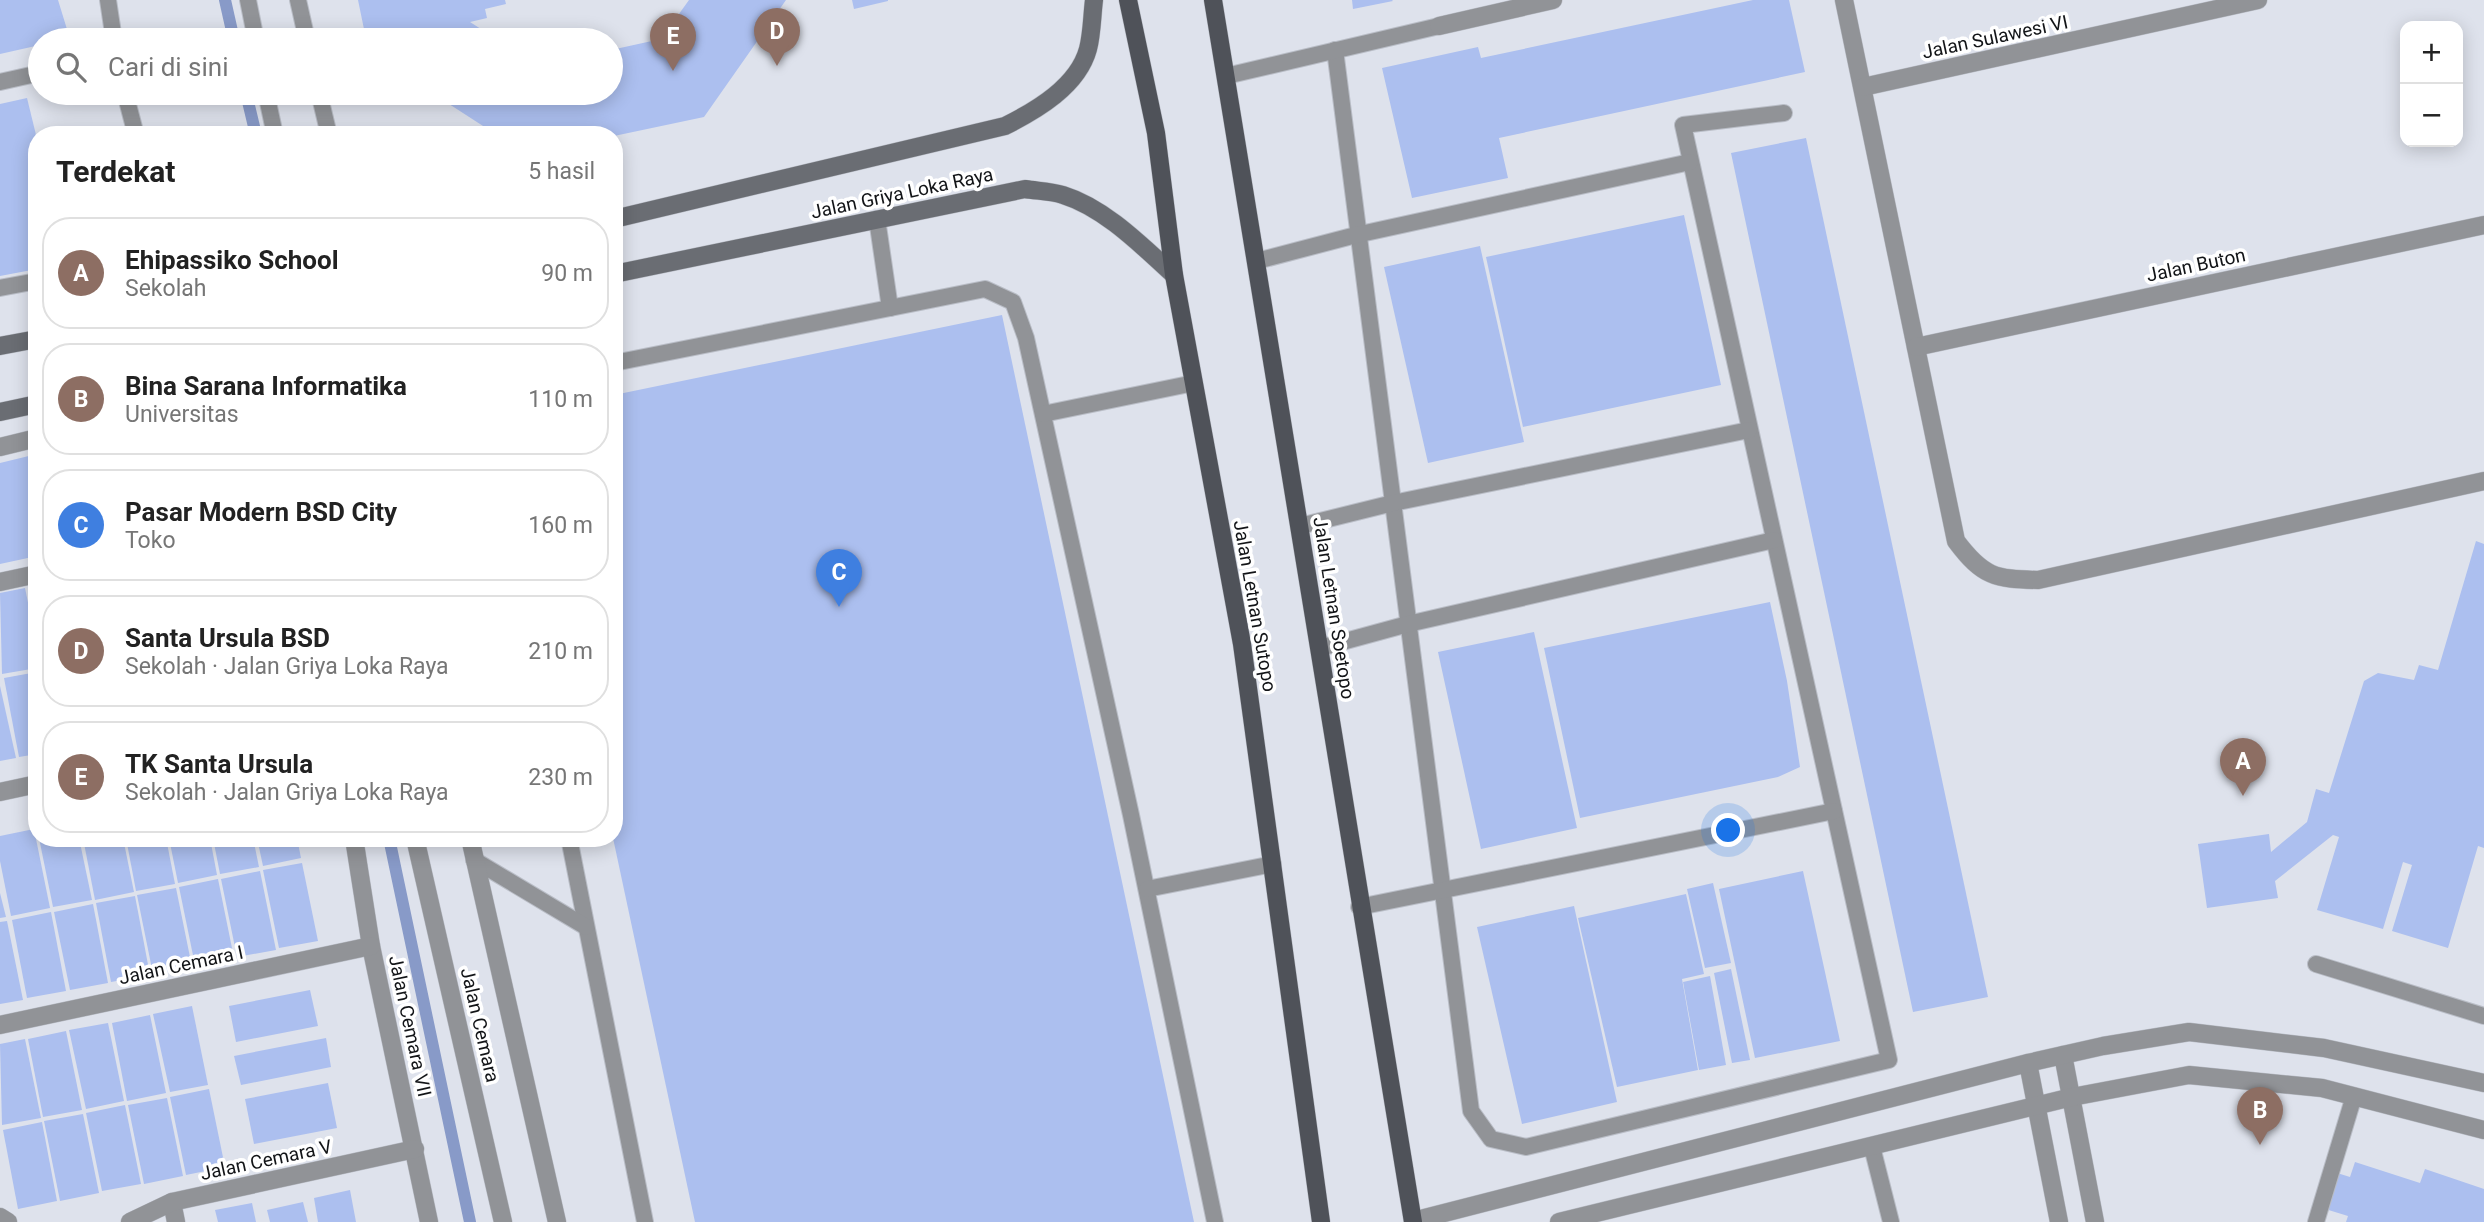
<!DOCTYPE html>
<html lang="id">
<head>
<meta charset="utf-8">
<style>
	body { margin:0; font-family:Roboto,sans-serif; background:#f2f2f2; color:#222 }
	.controls { position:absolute; right:21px; top:21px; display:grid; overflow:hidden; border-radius:14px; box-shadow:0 4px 18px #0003 }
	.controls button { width:63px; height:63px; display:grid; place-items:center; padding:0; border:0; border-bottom:2px solid #e0e0e0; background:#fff; color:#222; font:35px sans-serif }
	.you { position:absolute; left:1729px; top:831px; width:24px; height:24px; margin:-18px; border:5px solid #fff; border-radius:50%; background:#1a73e8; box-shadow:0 0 0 10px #1a73e833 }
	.badge { display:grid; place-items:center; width:46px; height:46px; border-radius:50%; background:#0f766e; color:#fff; font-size:23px; font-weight:700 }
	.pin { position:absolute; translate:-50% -58px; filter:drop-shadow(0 2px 4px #0008) }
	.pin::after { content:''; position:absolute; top:37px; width:24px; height:21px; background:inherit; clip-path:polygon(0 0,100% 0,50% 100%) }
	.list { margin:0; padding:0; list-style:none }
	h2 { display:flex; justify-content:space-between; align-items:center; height:91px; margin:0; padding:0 28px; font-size:30px }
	h2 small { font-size:23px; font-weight:400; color:#767676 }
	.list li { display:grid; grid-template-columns:46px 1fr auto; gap:21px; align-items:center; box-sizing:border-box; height:112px; margin:0 14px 14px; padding:0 14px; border:2px solid #e0e0e0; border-radius:28px }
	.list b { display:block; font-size:26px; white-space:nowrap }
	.list p { margin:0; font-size:23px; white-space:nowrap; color:#767676 }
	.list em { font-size:23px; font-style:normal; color:#767676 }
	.icon { flex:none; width:38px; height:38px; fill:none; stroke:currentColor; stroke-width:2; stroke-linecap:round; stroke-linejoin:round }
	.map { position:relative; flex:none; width:2484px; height:1222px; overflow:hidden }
	.search { position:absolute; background:#fff; box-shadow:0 4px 18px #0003; left:28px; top:28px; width:595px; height:77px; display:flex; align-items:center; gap:18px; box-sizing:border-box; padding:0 24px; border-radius:38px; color:#767676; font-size:26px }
	.panel { position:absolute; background:#fff; box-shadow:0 4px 18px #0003; left:28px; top:126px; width:595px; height:721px; border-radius:28px }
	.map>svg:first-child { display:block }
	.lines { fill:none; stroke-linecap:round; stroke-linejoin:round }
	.stream { stroke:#889ac8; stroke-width:12 }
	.building { fill:#acbfef }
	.service-casing { stroke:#b9bdc6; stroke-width:18 }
	.minor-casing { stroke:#b9bdc6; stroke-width:19 }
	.secondary-casing { stroke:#b9bdc6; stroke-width:19 }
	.primary-casing { stroke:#b9bdc6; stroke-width:19 }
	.service { stroke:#919397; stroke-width:16 }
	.minor { stroke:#919397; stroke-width:18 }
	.secondary { stroke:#6a6d73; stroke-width:18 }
	.primary { stroke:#4f5259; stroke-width:18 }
	.labels { text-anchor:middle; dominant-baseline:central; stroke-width:7; stroke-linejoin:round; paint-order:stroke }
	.street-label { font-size:19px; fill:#121417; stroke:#fff }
</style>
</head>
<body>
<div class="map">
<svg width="2484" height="1222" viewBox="0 0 2484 1222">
	<rect width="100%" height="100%" fill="#dee2ec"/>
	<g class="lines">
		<g class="stream">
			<polyline points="225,0 234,40"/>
			<polyline points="246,93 256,135"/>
			<polyline points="389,838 470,1222"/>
		</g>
	</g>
	<g class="building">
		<polygon points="0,0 58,0 70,39 40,40 40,45 0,54"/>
		<polygon points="358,0 505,0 506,4 485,9 487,18 470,22 498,40 388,40 385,29 365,34"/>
		<polygon points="689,0 786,0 704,117 614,136 497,135 432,93 611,93 611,50 661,39"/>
		<polygon points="852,0 888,0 888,1 854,9"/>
		<polygon points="1352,0 1392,0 1393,1 1353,9"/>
		<polygon points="1753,0 1789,0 1805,72 1499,138 1508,178 1412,198 1382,68 1478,47 1481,58"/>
		<polygon points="27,98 37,139 37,269 0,276 0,104"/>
		<polygon points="1806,138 1988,997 1913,1012 1731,153"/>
		<polygon points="1684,215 1721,385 1523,427 1486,257"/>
		<polygon points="1480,246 1524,442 1428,463 1384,267"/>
		<polygon points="1002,315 1194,1222 695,1222 613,838 614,395"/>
		<polygon points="37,454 37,556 0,564 0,463"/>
		<polygon points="2476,541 2484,544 2484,848 2478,846 2448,948 2392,931 2412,865 2403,862 2383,929 2317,910 2339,837 2333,835 2275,881 2278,898 2207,908 2198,844 2269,834 2271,852 2307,822 2316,789 2329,793 2364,681 2378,673 2414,680 2419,665 2438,670"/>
		<polygon points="37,586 37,623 36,623 28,588"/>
		<polygon points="25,588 37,646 37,668 2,674 0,593"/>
		<polygon points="1770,602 1787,681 1800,767 1778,777 1580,818 1544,648"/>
		<polygon points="1534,632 1577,828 1481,849 1438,652"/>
		<polygon points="37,672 37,754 19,757 4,678"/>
		<polygon points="0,686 16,758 0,761"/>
		<polygon points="34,829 50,908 11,916 0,861 0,836"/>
		<polygon points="39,838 79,838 92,900 53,907"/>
		<polygon points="83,838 123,838 134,892 95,900"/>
		<polygon points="126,838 166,838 175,884 136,891"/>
		<polygon points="169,838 210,838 217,875 178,883"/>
		<polygon points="213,838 253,838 259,867 220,874"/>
		<polygon points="257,838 297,838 301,858 263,866"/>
		<polygon points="302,863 318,941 279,948 263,870"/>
		<polygon points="260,871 276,950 237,957 221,879"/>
		<polygon points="1803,871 1840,1041 1755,1058 1719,889"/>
		<polygon points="218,879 234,958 195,965 179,887"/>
		<polygon points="1713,883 1731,963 1705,968 1687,889"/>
		<polygon points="176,888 192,967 153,974 137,895"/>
		<polygon points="0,893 6,917 0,918"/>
		<polygon points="1686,894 1704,974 1682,979 1698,1070 1617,1087 1578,918"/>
		<polygon points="135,896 150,975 111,982 96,903"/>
		<polygon points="93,904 108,983 70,990 54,912"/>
		<polygon points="1574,906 1617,1102 1522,1124 1477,927"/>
		<polygon points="51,912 66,991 27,998 12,920"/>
		<polygon points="7,921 23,1000 0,1004 0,922"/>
		<polygon points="1731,969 1750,1060 1732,1063 1714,973"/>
		<polygon points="1710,976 1726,1065 1699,1070 1683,982"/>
		<polygon points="310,990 318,1026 236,1042 229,1006"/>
		<polygon points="192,1006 208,1085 170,1092 153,1014"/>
		<polygon points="150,1015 166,1093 127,1101 112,1023"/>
		<polygon points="108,1023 124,1101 86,1109 69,1030"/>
		<polygon points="66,1031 82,1110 43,1117 28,1039"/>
		<polygon points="326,1038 331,1067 241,1085 234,1056"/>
		<polygon points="25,1039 41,1118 2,1125 0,1044"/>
		<polygon points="328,1083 337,1128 254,1144 245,1099"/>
		<polygon points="209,1089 225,1167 186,1175 170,1097"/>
		<polygon points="167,1098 183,1176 144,1184 128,1105"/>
		<polygon points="125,1105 141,1184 102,1191 86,1113"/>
		<polygon points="83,1114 99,1193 60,1201 44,1121"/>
		<polygon points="42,1122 57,1201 18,1209 3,1130"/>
		<polygon points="2355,1162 2420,1183 2425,1169 2484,1189 2484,1222 2346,1222 2348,1216 2322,1208 2334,1172 2350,1177"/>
		<polygon points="350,1190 356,1222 318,1222 314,1198"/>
		<polygon points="303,1202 308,1222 270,1222 267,1210"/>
		<polygon points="252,1203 256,1222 218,1222 215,1210"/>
	</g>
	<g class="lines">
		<defs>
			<g id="service">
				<polyline points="108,0 114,40"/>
				<polyline points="248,0 256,40"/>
				<polyline points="298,0 307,40"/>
				<polyline points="1335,50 1471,1111 1491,1139 1526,1147 1889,1060 1683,125 1784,113"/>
				<polyline points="1226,76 1439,26"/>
				<polyline points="0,82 40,73"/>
				<polyline points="125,93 136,135"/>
				<polyline points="266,93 275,135"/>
				<polyline points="319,93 329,135"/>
				<polyline points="877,219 890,308"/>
				<polyline points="1257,261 1356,235 1690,162"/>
				<polyline points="0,288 37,281"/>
				<polyline points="614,363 985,289 1013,302 1026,338 1131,815 1215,1222"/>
				<polyline points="1043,414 1194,383"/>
				<polyline points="1300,526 1393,503 1749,430"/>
				<polyline points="1320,648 1408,624 1774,540"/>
				<polyline points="569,838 645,1222"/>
				<polyline points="474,860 586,927"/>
				<polyline points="1147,889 1273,864"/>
				<polyline points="1359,907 1834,811"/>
				<polyline points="2316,964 2484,1016"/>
				<polyline points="1872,1147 1891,1222"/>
				<polyline points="2316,1222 2354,1096"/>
			</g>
			<g id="minor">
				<path d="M1844 0 1956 541C1983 577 1995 579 2038 580L2484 481"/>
				<polyline points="1439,26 1553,0"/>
				<polyline points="1863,87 2258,0"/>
				<polyline points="1916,347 2484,225"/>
				<polyline points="0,447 37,438"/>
				<polyline points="0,582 37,574"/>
				<polyline points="0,792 37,784"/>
				<polyline points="354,838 371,946 429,1222"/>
				<polyline points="415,838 503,1222"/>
				<polyline points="470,838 557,1222"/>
				<polyline points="0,1025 371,946"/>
				<polyline points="2063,1055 2095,1222"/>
				<polyline points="2028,1063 2059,1222"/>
				<polyline points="172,1202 176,1222"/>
				<polyline points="0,1217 8,1222"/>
				<polyline points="1413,1221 2028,1063 2103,1046 2189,1032 2324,1048 2484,1083"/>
				<polyline points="130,1222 172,1202 415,1149"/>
				<polyline points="1559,1222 2072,1097 2189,1075 2322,1088 2484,1130"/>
			</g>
			<g id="secondary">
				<path d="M614 219 1005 126C1037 110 1078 86 1088 49 1092 34 1092 16 1094 0"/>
				<path d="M614 274 1025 189C1037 191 1051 191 1063 195 1105 208 1142 246 1174 275"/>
				<polyline points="0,346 37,339"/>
				<polyline points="0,412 37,404"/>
			</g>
			<g id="primary">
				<polyline points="1128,0 1156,133 1174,275 1242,644 1321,1222"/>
				<polyline points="1213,0 1413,1222"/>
			</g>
		</defs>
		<use href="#service" class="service-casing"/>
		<use href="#minor" class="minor-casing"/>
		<use href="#secondary" class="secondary-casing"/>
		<use href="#primary" class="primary-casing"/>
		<use href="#service" class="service"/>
		<use href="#minor" class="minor"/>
		<use href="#secondary" class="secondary"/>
		<use href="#primary" class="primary"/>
	</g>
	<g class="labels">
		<g class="street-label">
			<text transform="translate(1995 37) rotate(-12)">Jalan Sulawesi VI</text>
			<text transform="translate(902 193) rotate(-12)">Jalan Griya Loka Raya</text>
			<text transform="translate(2196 265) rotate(-12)">Jalan Buton</text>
			<text transform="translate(1255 606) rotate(80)">Jalan Letnan Sutopo</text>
			<text transform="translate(1334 608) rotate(81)">Jalan Letnan Soetopo</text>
			<text transform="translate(181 965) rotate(-12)">Jalan Cemara I</text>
			<text transform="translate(480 1025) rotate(77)">Jalan Cemara</text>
			<text transform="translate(410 1026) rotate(78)">Jalan Cemara VII</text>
			<text transform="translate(266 1160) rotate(-12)">Jalan Cemara V</text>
		</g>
	</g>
</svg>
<div class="controls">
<button>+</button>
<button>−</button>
</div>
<div class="you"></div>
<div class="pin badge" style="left:2243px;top:796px;background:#8d6e63">A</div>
<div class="pin badge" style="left:2260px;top:1145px;background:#8d6e63">B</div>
<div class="pin badge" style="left:839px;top:607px;background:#3f7fe0">C</div>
<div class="pin badge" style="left:777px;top:66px;background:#8d6e63">D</div>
<div class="pin badge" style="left:673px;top:71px;background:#8d6e63">E</div>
<div class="search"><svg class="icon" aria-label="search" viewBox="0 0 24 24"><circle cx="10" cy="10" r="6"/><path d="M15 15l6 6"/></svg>Cari di sini</div>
<section class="panel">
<h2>Terdekat<small>5 hasil</small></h2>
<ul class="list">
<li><span class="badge" style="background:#8d6e63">A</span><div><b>Ehipassiko School</b><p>Sekolah</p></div><em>90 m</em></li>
<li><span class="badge" style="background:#8d6e63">B</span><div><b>Bina Sarana Informatika</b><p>Universitas</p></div><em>110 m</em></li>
<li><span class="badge" style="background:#3f7fe0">C</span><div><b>Pasar Modern BSD City</b><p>Toko</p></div><em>160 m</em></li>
<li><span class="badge" style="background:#8d6e63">D</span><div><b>Santa Ursula BSD</b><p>Sekolah · Jalan Griya Loka Raya</p></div><em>210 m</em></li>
<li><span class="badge" style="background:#8d6e63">E</span><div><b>TK Santa Ursula</b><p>Sekolah · Jalan Griya Loka Raya</p></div><em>230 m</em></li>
</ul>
</section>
</div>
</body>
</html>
